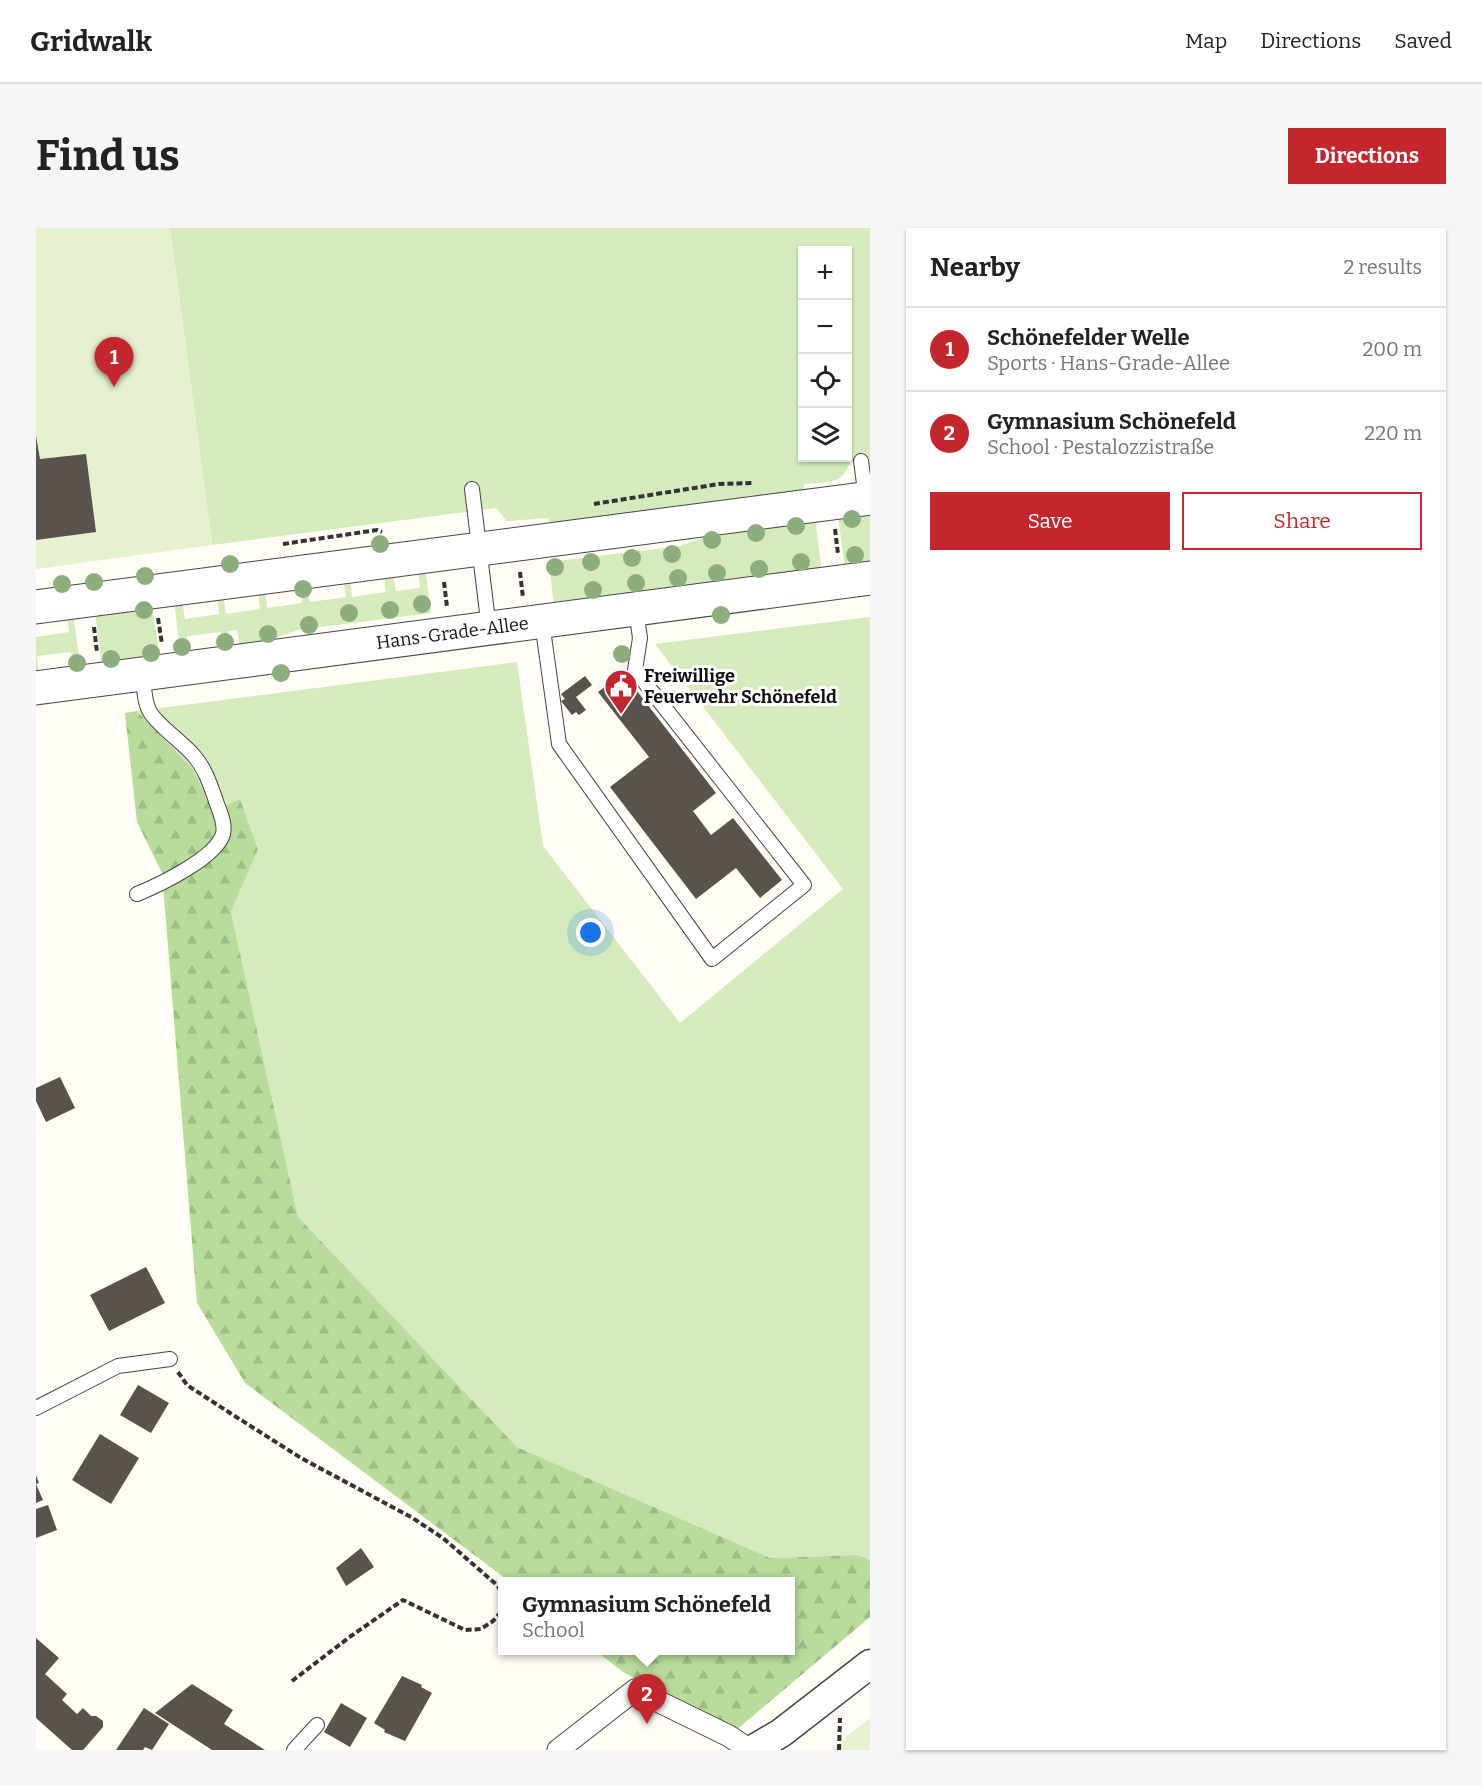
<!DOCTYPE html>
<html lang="en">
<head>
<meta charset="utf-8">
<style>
	body { margin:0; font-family:Bitter,serif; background:#f6f6f6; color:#222 }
	.controls { position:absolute; right:18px; top:18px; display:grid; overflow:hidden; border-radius:0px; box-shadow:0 2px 4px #0004 }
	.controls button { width:54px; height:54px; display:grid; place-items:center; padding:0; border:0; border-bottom:2px solid #e0e0e0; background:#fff; color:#222; font:30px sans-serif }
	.you { position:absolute; left:555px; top:705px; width:21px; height:21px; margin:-15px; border:4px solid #fff; border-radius:50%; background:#1a73e8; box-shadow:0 0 0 9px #1a73e833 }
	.badge { display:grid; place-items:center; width:39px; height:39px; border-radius:50%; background:#c4262e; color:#fff; font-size:20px; font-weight:700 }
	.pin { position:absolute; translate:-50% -50px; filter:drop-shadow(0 2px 3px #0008) }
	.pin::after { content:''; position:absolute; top:32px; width:21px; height:18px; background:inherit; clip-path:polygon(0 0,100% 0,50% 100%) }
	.popup { position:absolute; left:462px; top:1349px; width:297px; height:78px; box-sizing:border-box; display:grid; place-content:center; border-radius:0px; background:#fff; filter:drop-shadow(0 2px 4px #0005); font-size:20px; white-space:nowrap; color:#767676 }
	.popup b { font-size:22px; color:#222 }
	.popup::after { content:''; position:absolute; left:50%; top:100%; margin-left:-12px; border:12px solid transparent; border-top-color:#fff }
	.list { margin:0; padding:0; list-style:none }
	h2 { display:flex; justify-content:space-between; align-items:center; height:78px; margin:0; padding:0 24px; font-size:26px }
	h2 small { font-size:20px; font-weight:400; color:#767676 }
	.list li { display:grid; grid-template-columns:39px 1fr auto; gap:18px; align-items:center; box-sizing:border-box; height:84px; padding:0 24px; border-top:2px solid #e0e0e0 }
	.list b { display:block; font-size:22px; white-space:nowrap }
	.list p { margin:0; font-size:20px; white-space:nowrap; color:#767676 }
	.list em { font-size:20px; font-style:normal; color:#767676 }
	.actions { display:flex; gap:12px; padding:18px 24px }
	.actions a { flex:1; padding:14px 0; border:2px solid #c4262e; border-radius:0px; text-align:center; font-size:21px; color:#c4262e }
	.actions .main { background:#c4262e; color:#fff }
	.icon { flex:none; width:33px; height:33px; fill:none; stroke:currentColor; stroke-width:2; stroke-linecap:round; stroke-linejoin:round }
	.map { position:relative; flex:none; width:834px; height:1522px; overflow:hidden; border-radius:0px }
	header { display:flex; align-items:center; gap:36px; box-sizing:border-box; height:84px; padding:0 30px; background:#fff; border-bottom:2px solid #e0e0e0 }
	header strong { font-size:28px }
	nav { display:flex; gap:33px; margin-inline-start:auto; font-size:21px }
	.intro { display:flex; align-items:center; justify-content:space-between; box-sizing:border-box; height:144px; padding:0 36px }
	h1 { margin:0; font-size:42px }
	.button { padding:15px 27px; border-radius:0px; background:#c4262e; color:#fff; font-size:21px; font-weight:700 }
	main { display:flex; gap:36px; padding:0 36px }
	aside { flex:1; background:#fff; border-radius:0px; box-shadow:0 2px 4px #0004 }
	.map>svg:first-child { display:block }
	.grass { fill:#d5ebbd; fill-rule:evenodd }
	.forest { fill:url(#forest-firs) }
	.pitch { fill:#e6f2cf }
	.building { fill:#5a524d }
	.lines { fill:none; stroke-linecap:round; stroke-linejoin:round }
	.service-casing { stroke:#444; stroke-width:16 }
	.pedestrian-casing { stroke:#444; stroke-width:23 }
	.minor-casing { stroke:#444; stroke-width:31 }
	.tertiary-casing { stroke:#444; stroke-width:35 }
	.path { stroke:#333; stroke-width:4; stroke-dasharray:6 3; stroke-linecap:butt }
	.service { stroke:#fff; stroke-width:14 }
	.pedestrian { stroke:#fff; stroke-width:21 }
	.minor { stroke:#fff; stroke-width:28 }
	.tertiary { stroke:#fff; stroke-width:33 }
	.tree { fill:#8dad7f }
	.labels { text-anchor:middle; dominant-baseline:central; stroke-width:6; stroke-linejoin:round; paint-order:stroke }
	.street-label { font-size:18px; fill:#111; stroke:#fff }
	.poi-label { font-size:18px; font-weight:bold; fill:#111; stroke:#fff; text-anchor:start }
</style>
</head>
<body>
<header>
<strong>Gridwalk</strong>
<nav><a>Map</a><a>Directions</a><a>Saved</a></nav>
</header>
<div class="intro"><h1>Find us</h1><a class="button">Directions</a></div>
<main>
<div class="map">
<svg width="834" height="1522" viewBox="0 0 834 1522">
	<defs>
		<pattern id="forest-firs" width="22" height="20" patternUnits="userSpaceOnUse" patternTransform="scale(1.5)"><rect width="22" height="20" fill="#b9dc9c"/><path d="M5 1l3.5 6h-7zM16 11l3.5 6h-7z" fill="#9ebc85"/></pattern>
	</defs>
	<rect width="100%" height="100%" fill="#fffdf5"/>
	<g class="grass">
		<path d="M134 0H834V232L814 234C806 258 790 254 768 256L769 267 515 300 512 290 471 293 460 280 176 317ZM766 22H812V230H766Z"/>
		<polygon points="834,283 834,339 809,342 802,287"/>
		<polygon points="779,290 786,345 518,379 513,334 644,318 687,302"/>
		<polygon points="389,340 395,385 262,402 221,417 204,420 201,402 192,403 194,421 188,422 185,404 151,408 153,427 145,428 138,373 146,372 149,391 183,386 181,368 187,367 190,386 224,381 222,362 229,362 231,380 266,375 264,357 271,356 274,374 310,369 307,351 314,350 316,369 350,364 348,346 357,345 360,363 384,360 382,341"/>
		<polygon points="116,376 124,431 66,438 59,383"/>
		<polygon points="37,386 45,441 38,442 35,424 1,428 3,446 0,447 0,409 33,404 31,387"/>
		<polygon points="834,389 834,1332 821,1327 734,1330 481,1219 262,989 195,684 222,621 204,571 177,583 157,541 101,483 481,434 507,618 644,795 807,661 619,416"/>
	</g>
	<polygon class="forest" points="101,483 157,541 177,583 204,571 222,621 195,684 262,989 481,1219 734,1330 821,1327 834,1332 834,1389 699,1503 587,1444 560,1423 755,1422 755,1354 473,1353 209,1155 161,1075 126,645 101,594 89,485"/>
	<g class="pitch">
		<polygon points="0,0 134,0 176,317 0,341"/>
		<polygon points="834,1490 834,1522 794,1522"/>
	</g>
	<g class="building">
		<polygon points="0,208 4,231 50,226 60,304 0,312"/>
		<polygon points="587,445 680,565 657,583 675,607 697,590 746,652 724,670 700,640 660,671 574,559 613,529 562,464"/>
		<polygon points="549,448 556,457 540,469 550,482 543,487 540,484 536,487 525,473 529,471 525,466"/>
		<polygon points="24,849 39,880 10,894 0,873 0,860"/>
		<polygon points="110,1039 129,1075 73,1103 54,1067"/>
		<polygon points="102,1157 133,1175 115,1205 84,1187"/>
		<polygon points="64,1206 103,1230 75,1276 36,1252"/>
		<polygon points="0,1247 3,1255 0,1256 7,1272 0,1275"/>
		<polygon points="12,1277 21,1302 0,1310 0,1281"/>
		<polygon points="325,1320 338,1339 310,1358 300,1340"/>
		<polygon points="0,1410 23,1430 9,1446 31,1466 26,1472 41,1486 47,1480 55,1488 60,1488 67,1493 67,1499 47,1522 36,1522 0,1490"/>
		<polygon points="366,1448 386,1457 385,1459 396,1465 369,1513 348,1504 349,1502 338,1495"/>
		<polygon points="156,1456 197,1482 188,1496 229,1522 176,1522 119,1485"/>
		<polygon points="305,1475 331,1490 314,1519 288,1504"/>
		<polygon points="108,1480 133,1496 116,1522 109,1519 107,1522 80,1522"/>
	</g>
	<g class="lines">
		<defs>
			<g id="service">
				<polyline points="825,233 830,271"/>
				<polyline points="436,261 453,401"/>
				<polyline points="506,394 523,516 676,731 768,657 599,442 604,410 600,382"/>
				<path d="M101 666C123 657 180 630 187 606 190 594 182 581 179 570 174 556 169 541 159 529 147 514 123 499 114 484 108 474 108 458 107 447"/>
				<polyline points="0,1180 82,1138 134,1131"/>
				<polyline points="258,1522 281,1497"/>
			</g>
			<polyline id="pedestrian" points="522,1522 599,1462 693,1508 714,1522"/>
			<polyline id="minor" points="716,1522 745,1505 834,1436"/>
			<g id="tertiary">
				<polyline points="0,379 834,270"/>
				<path id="s1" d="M0 460 834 350"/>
			</g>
		</defs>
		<use href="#service" class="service-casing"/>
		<use href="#pedestrian" class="pedestrian-casing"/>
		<use href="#minor" class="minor-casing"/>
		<use href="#tertiary" class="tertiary-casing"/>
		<g class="path">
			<polyline points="558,276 683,256 716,255"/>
			<polyline points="799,301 802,326"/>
			<polyline points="247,316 341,302 346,304"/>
			<polyline points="484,344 487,370"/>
			<polyline points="408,354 411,379"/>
			<polyline points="122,390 126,416"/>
			<polyline points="58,399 61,424"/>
			<polyline points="142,1144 151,1157 194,1185 265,1230 375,1289 407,1310 462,1358 467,1368"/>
			<polyline points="256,1453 315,1408 367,1372 429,1402 445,1401 457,1393 465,1384 467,1375"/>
			<polyline points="803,1522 804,1490"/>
		</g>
		<use href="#service" class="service"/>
		<use href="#pedestrian" class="pedestrian"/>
		<use href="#minor" class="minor"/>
		<use href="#tertiary" class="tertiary"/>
	</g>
	<g class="tree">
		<circle cx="816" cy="291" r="9"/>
		<circle cx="760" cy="298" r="9"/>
		<circle cx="720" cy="305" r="9"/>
		<circle cx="676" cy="312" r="9"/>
		<circle cx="344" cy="316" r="9"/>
		<circle cx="636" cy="326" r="9"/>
		<circle cx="819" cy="327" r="9"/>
		<circle cx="596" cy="330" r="9"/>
		<circle cx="555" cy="334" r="9"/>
		<circle cx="765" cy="334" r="9"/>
		<circle cx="194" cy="336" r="9"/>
		<circle cx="519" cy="339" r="9"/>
		<circle cx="723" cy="341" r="9"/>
		<circle cx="681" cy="345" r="9"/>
		<circle cx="109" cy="348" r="9"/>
		<circle cx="642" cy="350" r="9"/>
		<circle cx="58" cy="354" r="9"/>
		<circle cx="600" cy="355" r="9"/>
		<circle cx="26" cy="356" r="9"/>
		<circle cx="267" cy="361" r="9"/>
		<circle cx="557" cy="362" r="9"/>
		<circle cx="386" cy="376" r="9"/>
		<circle cx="108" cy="382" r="9"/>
		<circle cx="354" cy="382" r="9"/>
		<circle cx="313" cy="385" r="9"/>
		<circle cx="685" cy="387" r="9"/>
		<circle cx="273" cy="397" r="9"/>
		<circle cx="232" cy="406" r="9"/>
		<circle cx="189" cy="414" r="9"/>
		<circle cx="146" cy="419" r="9"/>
		<circle cx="115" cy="425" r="9"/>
		<circle cx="586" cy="426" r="9"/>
		<circle cx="75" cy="431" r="9"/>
		<circle cx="41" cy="435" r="9"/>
		<circle cx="245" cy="445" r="9"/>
	</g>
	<defs>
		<symbol id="civic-pin" viewBox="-11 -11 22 30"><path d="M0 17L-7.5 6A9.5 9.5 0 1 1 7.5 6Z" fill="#c4262e" stroke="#fff"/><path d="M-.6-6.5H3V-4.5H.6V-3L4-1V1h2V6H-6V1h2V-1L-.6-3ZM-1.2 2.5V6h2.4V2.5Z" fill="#fff"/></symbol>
	</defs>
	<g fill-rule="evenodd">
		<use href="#civic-pin" x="566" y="439" width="38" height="52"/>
	</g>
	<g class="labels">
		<g class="street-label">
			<text stroke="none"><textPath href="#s1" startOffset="420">Hans-Grade-Allee</textPath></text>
		</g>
		<g class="poi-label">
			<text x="608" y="448">Freiwillige<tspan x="608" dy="21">Feuerwehr Schönefeld</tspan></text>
		</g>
	</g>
</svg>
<div class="controls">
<button>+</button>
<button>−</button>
<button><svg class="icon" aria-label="locate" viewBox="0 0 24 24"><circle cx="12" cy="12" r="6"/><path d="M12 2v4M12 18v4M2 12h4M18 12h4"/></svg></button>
<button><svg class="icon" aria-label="layers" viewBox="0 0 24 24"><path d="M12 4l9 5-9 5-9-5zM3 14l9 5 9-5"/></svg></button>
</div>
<div class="you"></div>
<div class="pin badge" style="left:78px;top:159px">1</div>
<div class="pin badge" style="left:611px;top:1496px">2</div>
<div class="popup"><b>Gymnasium Schönefeld</b>School</div>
</div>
<aside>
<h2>Nearby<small>2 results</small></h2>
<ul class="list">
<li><span class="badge">1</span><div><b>Schönefelder Welle</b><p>Sports · Hans-Grade-Allee</p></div><em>200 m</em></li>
<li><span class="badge">2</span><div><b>Gymnasium Schönefeld</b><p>School · Pestalozzistraße</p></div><em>220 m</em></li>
</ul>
<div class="actions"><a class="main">Save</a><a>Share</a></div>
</aside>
</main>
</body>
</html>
